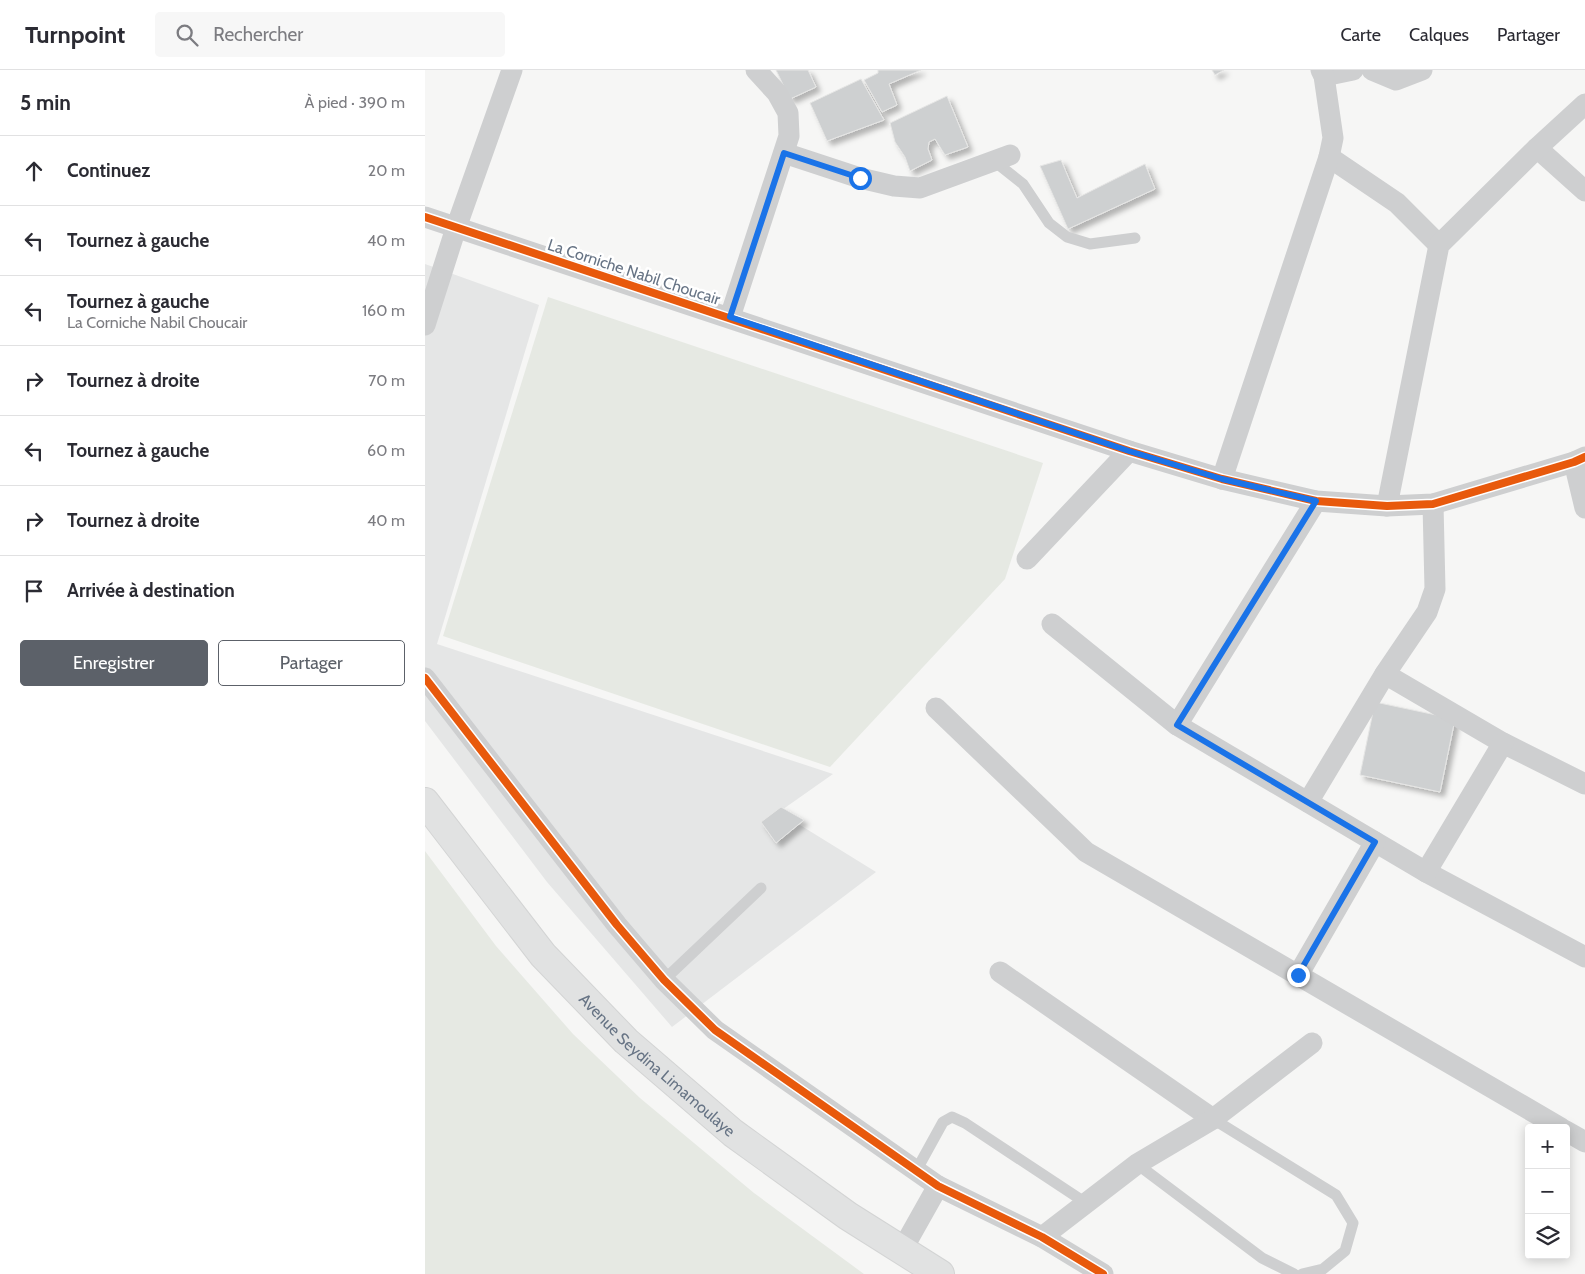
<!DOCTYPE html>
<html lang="fr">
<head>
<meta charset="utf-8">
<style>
	body { margin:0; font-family:Cabin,sans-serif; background:#f7f7f7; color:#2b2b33 }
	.controls { position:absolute; right:15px; bottom:15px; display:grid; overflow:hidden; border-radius:5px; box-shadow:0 2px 12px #0003 }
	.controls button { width:45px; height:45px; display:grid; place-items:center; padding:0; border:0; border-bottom:1px solid #e1e1e2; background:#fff; color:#2b2b33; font:25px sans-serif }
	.stop { position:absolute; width:15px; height:15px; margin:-11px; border:4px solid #1a73e8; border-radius:50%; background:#fff }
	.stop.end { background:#1a73e8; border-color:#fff; box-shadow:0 1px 5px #0008 }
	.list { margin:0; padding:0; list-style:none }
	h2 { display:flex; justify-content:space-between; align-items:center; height:65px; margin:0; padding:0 20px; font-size:21px }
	h2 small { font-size:16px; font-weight:400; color:#7c7c81 }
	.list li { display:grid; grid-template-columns:32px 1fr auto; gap:15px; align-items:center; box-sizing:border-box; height:70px; padding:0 20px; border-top:1px solid #e1e1e2 }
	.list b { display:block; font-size:19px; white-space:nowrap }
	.list p { margin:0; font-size:16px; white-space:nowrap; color:#7c7c81 }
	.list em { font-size:16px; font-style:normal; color:#7c7c81 }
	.actions { display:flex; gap:10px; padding:15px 20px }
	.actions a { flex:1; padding:11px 0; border:1px solid #5c6169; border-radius:5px; text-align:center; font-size:18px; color:#5c6169 }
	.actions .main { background:#5c6169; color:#fff }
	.icon { flex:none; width:28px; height:28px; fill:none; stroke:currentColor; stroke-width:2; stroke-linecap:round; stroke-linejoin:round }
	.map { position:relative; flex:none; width:1160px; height:1204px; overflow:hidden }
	header { display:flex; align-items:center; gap:30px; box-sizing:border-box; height:70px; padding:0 25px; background:#fff; border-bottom:1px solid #e1e1e2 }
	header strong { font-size:24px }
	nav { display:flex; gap:28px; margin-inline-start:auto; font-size:18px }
	.search { width:350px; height:45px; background:#f7f7f7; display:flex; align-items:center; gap:12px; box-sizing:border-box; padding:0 18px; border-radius:5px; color:#7c7c81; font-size:19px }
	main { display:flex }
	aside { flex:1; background:#fff }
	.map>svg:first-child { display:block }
	.built { fill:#e5e6e6 }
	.green { fill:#e6e9e3 }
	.building { fill:#ced0d1; stroke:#e6e6e5; filter:url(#shadow) }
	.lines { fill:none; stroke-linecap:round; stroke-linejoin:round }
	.trunk-casing { stroke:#d3d4d4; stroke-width:30 }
	.service { stroke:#cecfd0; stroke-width:11 }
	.minor { stroke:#cecfd0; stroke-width:21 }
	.trunk { stroke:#e1e2e2; stroke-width:28 }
	.cycleway-casing { stroke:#fff; stroke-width:11 }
	.cycleway { stroke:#e8590c; stroke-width:8 }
	.route { stroke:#1a73e8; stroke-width:6 }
	.labels { text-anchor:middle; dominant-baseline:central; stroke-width:5; stroke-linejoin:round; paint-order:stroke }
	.street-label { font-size:16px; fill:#677485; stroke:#fff }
</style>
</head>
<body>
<header>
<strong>Turnpoint</strong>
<div class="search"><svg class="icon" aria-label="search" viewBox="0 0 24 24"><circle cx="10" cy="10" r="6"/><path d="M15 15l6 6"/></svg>Rechercher</div>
<nav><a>Carte</a><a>Calques</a><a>Partager</a></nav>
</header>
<main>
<aside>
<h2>5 min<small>À pied · 390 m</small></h2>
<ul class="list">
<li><svg class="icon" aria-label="ahead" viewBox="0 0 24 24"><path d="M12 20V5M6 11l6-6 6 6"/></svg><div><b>Continuez</b></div><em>20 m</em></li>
<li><svg class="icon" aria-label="left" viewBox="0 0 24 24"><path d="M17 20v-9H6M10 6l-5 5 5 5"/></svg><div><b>Tournez à gauche</b></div><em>40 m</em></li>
<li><svg class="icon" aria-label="left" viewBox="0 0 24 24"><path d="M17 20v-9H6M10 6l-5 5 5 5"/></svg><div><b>Tournez à gauche</b><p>La Corniche Nabil Choucair</p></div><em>160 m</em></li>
<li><svg class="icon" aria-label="right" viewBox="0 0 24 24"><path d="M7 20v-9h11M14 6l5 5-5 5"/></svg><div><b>Tournez à droite</b></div><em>70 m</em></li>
<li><svg class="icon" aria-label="left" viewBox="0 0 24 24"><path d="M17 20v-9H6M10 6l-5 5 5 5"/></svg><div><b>Tournez à gauche</b></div><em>60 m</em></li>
<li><svg class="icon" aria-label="right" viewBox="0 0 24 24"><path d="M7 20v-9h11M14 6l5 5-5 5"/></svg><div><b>Tournez à droite</b></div><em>40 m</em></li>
<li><svg class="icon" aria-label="arrive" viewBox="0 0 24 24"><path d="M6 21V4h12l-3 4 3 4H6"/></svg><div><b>Arrivée à destination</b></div></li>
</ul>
<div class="actions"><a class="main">Enregistrer</a><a>Partager</a></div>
</aside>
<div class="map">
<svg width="1160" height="1204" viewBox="0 0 1160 1204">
	<defs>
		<filter id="shadow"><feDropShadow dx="4.5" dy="4.5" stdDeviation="2.5" flood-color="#0004"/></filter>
	</defs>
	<rect width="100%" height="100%" fill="#f6f6f5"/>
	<polygon class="built" points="0,194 114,235 12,574 408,704 354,742 451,802 247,957 122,812 0,651"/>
	<g class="green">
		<polygon points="123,227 618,393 580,509 405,697 18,566"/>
		<polygon points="0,781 71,876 148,964 215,1028 329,1123 439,1204 0,1204"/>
	</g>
	<g class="building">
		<polygon points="351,0 383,0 391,17 365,29"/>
		<polygon points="453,0 496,0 464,14 472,35 457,42 439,10 453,3"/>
		<polygon points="787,0 799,0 790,5"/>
		<polygon points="436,9 459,50 402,71 385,33"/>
		<polygon points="522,26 543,77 520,85 510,69 504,72 503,79 507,90 485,101 480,87 470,72 465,53"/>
		<polygon points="636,90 652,128 720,94 730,119 643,159 615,96"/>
		<polygon points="950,632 1030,649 1015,722 935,705"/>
		<polygon points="356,737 379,750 351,773 336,752"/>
	</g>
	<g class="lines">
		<defs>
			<g id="trunk">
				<path id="s1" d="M0 732 118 885 201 971 308 1063 423 1146 515 1204"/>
			</g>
		</defs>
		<use href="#trunk" class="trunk-casing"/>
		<g class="service">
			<polyline points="569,91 598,114 624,153 642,167 665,174 710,168"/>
			<polyline points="239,910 336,818"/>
			<polyline points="788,1049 911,1125 928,1153 920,1181 898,1199 877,1204"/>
			<polyline points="712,1094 837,1188 869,1204"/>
			<polyline points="491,1101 518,1052 527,1047 540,1053 661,1133"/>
		</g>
		<g class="minor">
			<polyline points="947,0 971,10 997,0"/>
			<polyline points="899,6 928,0"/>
			<polyline points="1112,78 1160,121"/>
			<polyline points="359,83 435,108 469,116 495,118 585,85"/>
			<polyline points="904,87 972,133 1014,175"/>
			<polyline points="0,147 704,381 797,409 891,431 962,436 1008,434 1149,392 1160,387"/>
			<polyline points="305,247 364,66 363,43 352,23 331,0"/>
			<polyline points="0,255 31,158 87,0"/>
			<polyline points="1149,392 1160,438"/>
			<polyline points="797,409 904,87 908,68 899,6 896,0"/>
			<polyline points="962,436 1014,175 1112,78 1160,34"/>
			<polyline points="602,489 704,381"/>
			<polyline points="627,554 752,655 891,431"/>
			<polyline points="960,604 1078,673 1160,714"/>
			<polyline points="0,608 192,855 239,910 290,960 513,1116 617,1167 678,1204"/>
			<polyline points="511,638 661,782 1136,1058"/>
			<polyline points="752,655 1001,802 1160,887"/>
			<polyline points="883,732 960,604 1002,542 1010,519 1008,434"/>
			<polyline points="1001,802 1078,673"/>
			<polyline points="575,902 788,1049"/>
			<polyline points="873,905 950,772"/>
			<polyline points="1141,1061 1160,1072"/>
			<polyline points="617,1167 712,1094 788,1049 887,973"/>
			<polyline points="477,1180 513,1116"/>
		</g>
		<use href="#trunk" class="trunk"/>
		<defs>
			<g id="cycleway">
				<polyline points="0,147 704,381 797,409 891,431 962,436 1008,434 1149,392 1160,387"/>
				<polyline points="0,608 192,855 239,910 290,960 513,1116 617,1167 678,1204"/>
			</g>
		</defs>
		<use href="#cycleway" class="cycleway-casing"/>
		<use href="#cycleway" class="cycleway"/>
	</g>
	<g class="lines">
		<polyline class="route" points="435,108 359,83 305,247 704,381 797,409 891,431 752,655 950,772 873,905"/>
	</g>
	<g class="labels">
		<g class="street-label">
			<text transform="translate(209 202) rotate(18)">La Corniche Nabil Choucair</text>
			<text stroke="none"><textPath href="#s1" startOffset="352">Avenue Seydina Limamoulaye</textPath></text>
		</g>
	</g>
</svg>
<div class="controls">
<button>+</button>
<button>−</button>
<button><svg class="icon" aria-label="layers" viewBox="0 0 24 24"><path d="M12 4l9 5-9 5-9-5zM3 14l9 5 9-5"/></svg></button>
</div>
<div class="stop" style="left:435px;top:108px"></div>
<div class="stop end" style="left:873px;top:905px"></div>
</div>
</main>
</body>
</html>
